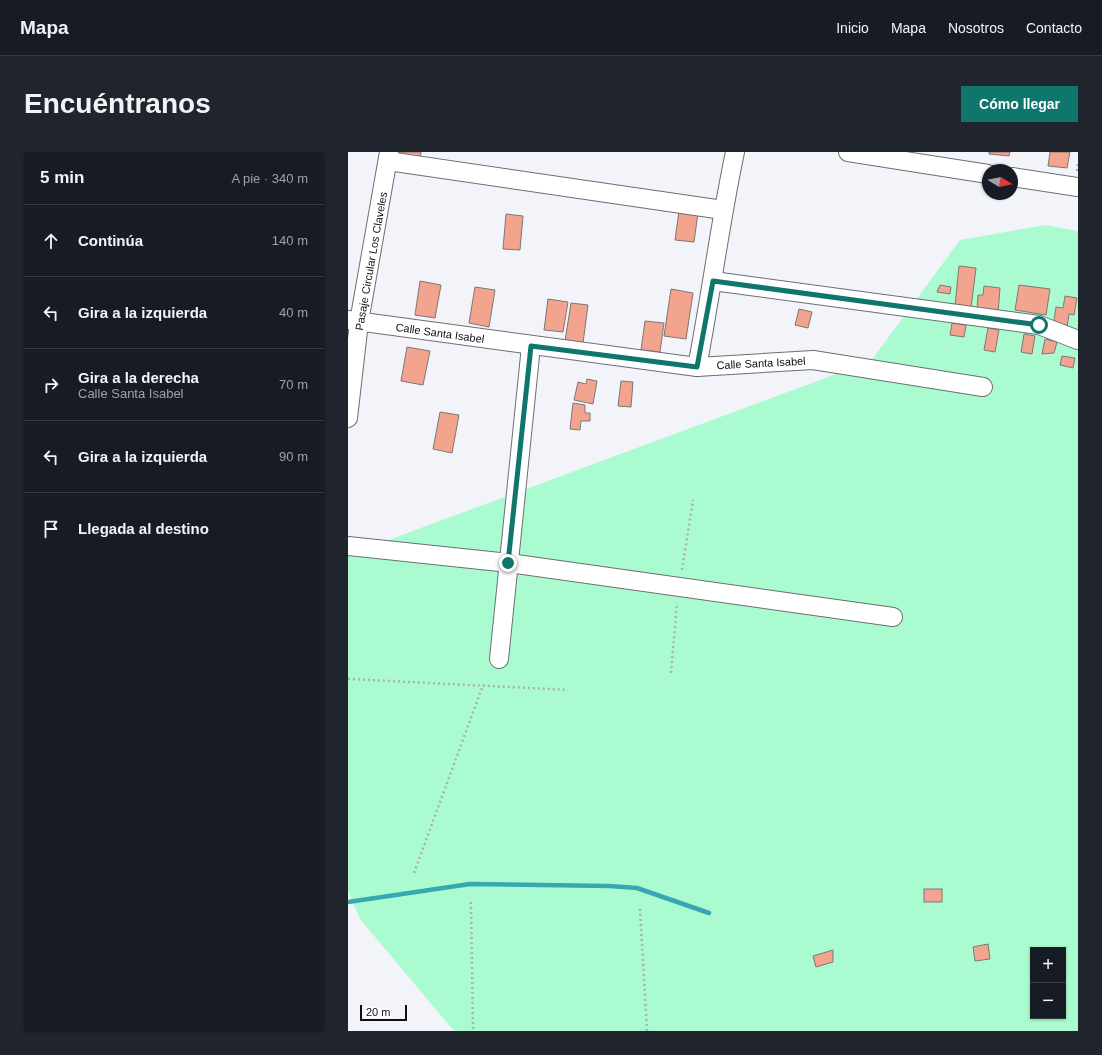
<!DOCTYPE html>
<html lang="es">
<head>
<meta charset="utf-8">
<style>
	body { margin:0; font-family:Arial,sans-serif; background:#20242c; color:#f1f3f6 }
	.controls { position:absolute; right:12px; bottom:12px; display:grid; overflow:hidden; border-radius:0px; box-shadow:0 1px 3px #0004 }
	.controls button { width:36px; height:36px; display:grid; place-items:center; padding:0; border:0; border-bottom:1px solid #363941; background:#171b24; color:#f1f3f6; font:20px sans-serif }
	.compass { position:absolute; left:634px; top:12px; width:36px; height:36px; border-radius:50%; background:#171b24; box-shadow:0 1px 3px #0004; rotate:100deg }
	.scale { position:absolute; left:12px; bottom:10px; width:47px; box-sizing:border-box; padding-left:4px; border:2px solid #0e0f11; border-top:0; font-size:11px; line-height:14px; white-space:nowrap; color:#0e0f11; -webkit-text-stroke:3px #fff; paint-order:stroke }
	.stop { position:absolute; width:12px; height:12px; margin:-9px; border:3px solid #0f766e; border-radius:50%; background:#fff }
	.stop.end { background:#0f766e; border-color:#fff; box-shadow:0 1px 4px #0008 }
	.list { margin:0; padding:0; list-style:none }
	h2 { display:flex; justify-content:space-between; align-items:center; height:52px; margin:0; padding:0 16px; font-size:17px }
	h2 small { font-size:13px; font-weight:400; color:#9ea1a6 }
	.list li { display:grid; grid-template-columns:26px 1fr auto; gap:12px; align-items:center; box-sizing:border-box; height:72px; padding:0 16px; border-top:1px solid #363941 }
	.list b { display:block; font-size:15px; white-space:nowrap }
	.list p { margin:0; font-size:13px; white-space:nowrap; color:#9ea1a6 }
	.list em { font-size:13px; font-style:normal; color:#9ea1a6 }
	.icon { flex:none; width:22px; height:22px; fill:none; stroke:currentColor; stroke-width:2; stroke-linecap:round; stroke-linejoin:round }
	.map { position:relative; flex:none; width:730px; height:879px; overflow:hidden; border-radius:0px }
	header { display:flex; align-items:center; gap:24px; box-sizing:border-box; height:56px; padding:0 20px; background:#171b24; border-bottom:1px solid #363941 }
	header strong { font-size:19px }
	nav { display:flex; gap:22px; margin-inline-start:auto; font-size:14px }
	.intro { display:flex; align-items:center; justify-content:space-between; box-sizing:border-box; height:96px; padding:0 24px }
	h1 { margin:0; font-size:28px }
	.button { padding:10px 18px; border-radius:0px; background:#0f766e; color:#fff; font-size:14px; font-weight:700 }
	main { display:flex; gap:24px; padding:0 24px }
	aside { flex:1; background:#171b24; border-radius:0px; box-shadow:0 1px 3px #0004 }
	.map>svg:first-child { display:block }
	.green { fill:#aafcd0; fill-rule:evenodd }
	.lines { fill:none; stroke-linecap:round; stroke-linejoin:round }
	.stream { stroke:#37a7b1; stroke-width:4.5 }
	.building { fill:#f3a48f; stroke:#7d7775 }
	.minor-casing { stroke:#6c6e73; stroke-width:20 }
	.path { stroke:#adafb3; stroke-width:2.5; stroke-dasharray:2 3; stroke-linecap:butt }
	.minor { stroke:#fff; stroke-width:18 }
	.route { stroke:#0f766e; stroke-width:5 }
	.labels { text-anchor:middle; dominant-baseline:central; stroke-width:3; stroke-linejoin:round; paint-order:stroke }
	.street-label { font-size:11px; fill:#0e0f11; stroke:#fff }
</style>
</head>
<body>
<header>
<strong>Mapa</strong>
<nav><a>Inicio</a><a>Mapa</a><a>Nosotros</a><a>Contacto</a></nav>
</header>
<div class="intro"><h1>Encuéntranos</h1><a class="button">Cómo llegar</a></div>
<main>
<aside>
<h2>5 min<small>A pie · 340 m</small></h2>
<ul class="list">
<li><svg class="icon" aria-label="ahead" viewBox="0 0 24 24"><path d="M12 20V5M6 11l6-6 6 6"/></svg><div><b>Continúa</b></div><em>140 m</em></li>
<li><svg class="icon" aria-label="left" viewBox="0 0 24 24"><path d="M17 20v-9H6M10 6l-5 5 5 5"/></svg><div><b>Gira a la izquierda</b></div><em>40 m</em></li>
<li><svg class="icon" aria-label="right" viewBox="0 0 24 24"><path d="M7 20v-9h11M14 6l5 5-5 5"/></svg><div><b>Gira a la derecha</b><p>Calle Santa Isabel</p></div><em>70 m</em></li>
<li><svg class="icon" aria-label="left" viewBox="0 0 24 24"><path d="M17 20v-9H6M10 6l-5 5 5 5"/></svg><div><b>Gira a la izquierda</b></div><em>90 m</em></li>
<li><svg class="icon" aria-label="arrive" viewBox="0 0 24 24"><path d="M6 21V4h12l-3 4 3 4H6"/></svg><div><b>Llegada al destino</b></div></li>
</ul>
</aside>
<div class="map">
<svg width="730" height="879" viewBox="0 0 730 879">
	<rect width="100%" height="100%" fill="#f2f4fa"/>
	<path class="green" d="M697 73 730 79V879H106L12 767 0 739V403L523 209 612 88ZM685 798H715V864H685Z"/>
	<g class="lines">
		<polyline class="stream" points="0,750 122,732 261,734 289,736 361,761"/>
	</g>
	<g class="building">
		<polygon points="50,0 73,0 72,6 50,3"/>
		<polygon points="641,0 662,0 661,4 641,2"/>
		<polygon points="702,0 722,0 719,16 700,14"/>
		<polygon points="331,59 350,61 346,90 327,88"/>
		<polygon points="158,62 175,64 172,98 155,97"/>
		<polygon points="611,114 628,116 623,156 607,154"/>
		<polygon points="72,129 93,133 87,166 67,163"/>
		<polygon points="592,133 603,135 602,142 589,140"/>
		<polygon points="671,133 702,137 698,163 667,158"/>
		<polygon points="636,134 652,136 650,161 629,158 630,143 635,143"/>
		<polygon points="127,135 147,138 141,175 121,171"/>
		<polygon points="323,137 345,141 338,187 316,184"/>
		<polygon points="717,144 729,146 726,163 721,162 719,176 705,174 708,155 715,156"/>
		<polygon points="200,147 220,150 215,180 196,178"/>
		<polygon points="223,151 240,153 235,191 217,189"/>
		<polygon points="451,157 464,160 460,176 447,173"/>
		<polygon points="297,169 316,171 312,200 293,198"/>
		<polygon points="604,171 618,173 616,185 602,183"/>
		<polygon points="640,176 651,178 647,200 636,198"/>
		<polygon points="676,182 687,184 684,202 673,200"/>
		<polygon points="697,187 709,190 706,201 694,202"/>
		<polygon points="59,195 82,199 75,233 53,229"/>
		<polygon points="714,204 727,206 725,216 712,213"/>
		<polygon points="239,227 249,229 245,252 226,248 230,230 238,232"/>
		<polygon points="273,229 285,230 283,255 270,254"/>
		<polygon points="225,251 237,253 237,261 242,261 242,269 233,269 232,278 222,277"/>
		<polygon points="92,260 111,263 104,301 85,297"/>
		<rect x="576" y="737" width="18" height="13"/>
		<polygon points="640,792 642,807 627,809 625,795"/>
		<polygon points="485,798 485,810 468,815 465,804"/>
	</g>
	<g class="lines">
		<defs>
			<g id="minor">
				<polyline points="500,0 640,22"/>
				<polyline points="40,9 375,58"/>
				<polyline points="664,25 730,35"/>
				<polyline points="365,129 691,173 730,188"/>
				<polyline points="0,168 349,215 465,208 635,235"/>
				<path d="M349 215C363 143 372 71 387 0"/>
				<polyline points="0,266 11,170 41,0"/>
				<polyline points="0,394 161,411 545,465"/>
				<polyline points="151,507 183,194"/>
			</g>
		</defs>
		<use href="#minor" class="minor-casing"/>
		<g class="path">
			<polyline points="729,19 730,11"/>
			<polyline points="334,418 345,348"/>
			<polyline points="323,521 329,451"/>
			<polyline points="0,527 220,538"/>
			<polyline points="66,721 135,533"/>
			<polyline points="123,750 125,879"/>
			<polyline points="292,757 299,879"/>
		</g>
		<use href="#minor" class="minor"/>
	</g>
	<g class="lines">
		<polyline class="route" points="160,411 183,194 349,215 365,129 691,173"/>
	</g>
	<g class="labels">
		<g class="street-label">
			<text transform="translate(23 109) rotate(-80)">Pasaje Circular Los Claveles</text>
			<text transform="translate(92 181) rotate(8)">Calle Santa Isabel</text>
			<text transform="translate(413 211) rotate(-3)">Calle Santa Isabel</text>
		</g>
	</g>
</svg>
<div class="controls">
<button>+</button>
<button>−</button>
</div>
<svg class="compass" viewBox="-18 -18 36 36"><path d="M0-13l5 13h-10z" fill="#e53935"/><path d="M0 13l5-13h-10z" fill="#9ea1a6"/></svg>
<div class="scale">20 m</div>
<div class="stop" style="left:691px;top:173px"></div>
<div class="stop end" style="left:160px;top:411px"></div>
</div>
</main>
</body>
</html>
